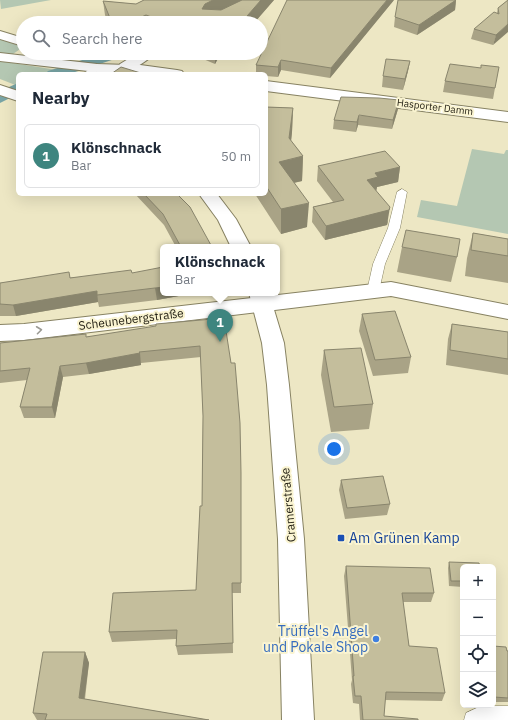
<!DOCTYPE html>
<html lang="en">
<head>
<meta charset="utf-8">
<style>
	body { margin:0; font-family:"IBM Plex Sans",sans-serif; background:#f6f6f7; color:#1f2937 }
	.controls { position:absolute; right:12px; bottom:12px; display:grid; overflow:hidden; border-radius:6px; box-shadow:0 4px 16px #0002 }
	.controls button { width:36px; height:36px; display:grid; place-items:center; padding:0; border:0; border-bottom:1px solid #e0e1e3; background:#fff; color:#1f2937; font:20px sans-serif }
	.you { position:absolute; left:334px; top:449px; width:14px; height:14px; margin:-10px; border:3px solid #fff; border-radius:50%; background:#1a73e8; box-shadow:0 0 0 6px #1a73e833 }
	.badge { display:grid; place-items:center; width:26px; height:26px; border-radius:50%; background:#3e857f; color:#fff; font-size:13px; font-weight:700 }
	.pin { position:absolute; translate:-50% -33px; filter:drop-shadow(0 1px 2px #0008) }
	.pin::after { content:''; position:absolute; top:21px; width:14px; height:12px; background:inherit; clip-path:polygon(0 0,100% 0,50% 100%) }
	.popup { position:absolute; left:160px; top:244px; width:120px; height:52px; box-sizing:border-box; display:grid; place-content:center; border-radius:6px; background:#fff; filter:drop-shadow(0 1px 3px #0005); font-size:13px; white-space:nowrap; color:#747a83 }
	.popup b { font-size:15px; color:#1f2937 }
	.popup::after { content:''; position:absolute; left:50%; top:100%; margin-left:-8px; border:8px solid transparent; border-top-color:#fff }
	.list { margin:0; padding:0; list-style:none }
	h2 { display:flex; justify-content:space-between; align-items:center; height:52px; margin:0; padding:0 16px; font-size:17px }
	h2 small { font-size:13px; font-weight:400; color:#747a83 }
	.list li { display:grid; grid-template-columns:26px 1fr auto; gap:12px; align-items:center; box-sizing:border-box; height:64px; margin:0 8px 8px; padding:0 8px; border:1px solid #e0e1e3; border-radius:6px }
	.list b { display:block; font-size:15px; white-space:nowrap }
	.list p { margin:0; font-size:13px; white-space:nowrap; color:#747a83 }
	.list em { font-size:13px; font-style:normal; color:#747a83 }
	.icon { flex:none; width:22px; height:22px; fill:none; stroke:currentColor; stroke-width:2; stroke-linecap:round; stroke-linejoin:round }
	.map { position:relative; flex:none; width:508px; height:720px; overflow:hidden }
	.search { position:absolute; background:#fff; box-shadow:0 4px 16px #0002; left:16px; top:16px; width:252px; height:44px; display:flex; align-items:center; gap:10px; box-sizing:border-box; padding:0 14px; border-radius:22px; color:#747a83; font-size:15px }
	.panel { position:absolute; background:#fff; box-shadow:0 4px 16px #0002; left:16px; top:72px; width:252px; height:124px; border-radius:6px }
	.map>svg:first-child { display:block }
	.green { fill:#b4c7b2 }
	.lines { fill:none; stroke-linecap:round; stroke-linejoin:round }
	.canal { fill:#78a4a5; fill-rule:evenodd }
	.service-casing { stroke:#878262; stroke-width:1 }
	.minor-casing { stroke:#878262; stroke-width:2 }
	.secondary-casing { stroke:#878262; stroke-width:2 }
	.service { fill:#fff; fill-rule:evenodd }
	.minor { fill:#fff; fill-rule:evenodd }
	.secondary { fill:#fff; fill-rule:evenodd }
	.wall { fill:#a9a386 }
	.shaded-wall { fill:#89856d }
	.building { fill:#c4be9c; stroke:#89856d }
	.oneway { stroke:#9b9a94 }
	.transit-dot { fill:#1a4fb4; stroke:#faf4d1; stroke-width:1.5 }
	.shop-dot { fill:#3f7fe0; stroke:#faf4d1; stroke-width:1.5 }
	.labels { text-anchor:middle; dominant-baseline:central; stroke-width:4; stroke-linejoin:round; paint-order:stroke }
	.far-street-label { font-size:10px; fill:#211e12; stroke:#faf4d1 }
	.street-label { font-size:12px; fill:#211e12; stroke:#faf4d1 }
	.near-transit-label { font-size:14px; fill:#164399; stroke:#faf4d1; text-anchor:start }
	.near-shop-label { font-size:14px; fill:#366cbe; stroke:#faf4d1; text-anchor:end }
</style>
</head>
<body>
<div class="map">
<svg width="508" height="720" viewBox="0 0 508 720">
	<rect width="100%" height="100%" fill="#ede7c4"/>
	<g class="green">
		<polygon points="0,0 51,0 1,9"/>
		<polygon points="0,39 23,47 13,54 0,53"/>
		<polygon points="0,61 70,72 65,74 18,74 18,86 0,79"/>
		<polygon points="472,149 504,154 506,150 508,150 508,234 417,217 421,200 457,206"/>
	</g>
	<g class="lines">
		<g class="canal">
			<polygon points="104,53 126,53 124,56 69,74 45,74 48,71"/>
			<polygon points="18,83 18,94 0,103 0,91"/>
		</g>
		<defs>
			<g id="service">
				<path d="M97 65 100 66 101 68C96 74 89 74 82 74Z"/>
				<polygon points="402,189 407,192 400,228 385,264 379,291 377,294 369,294 367,291 373,264 388,228 397,192"/>
				<polygon points="481,706 508,706 508,720 464,720 466,713"/>
			</g>
			<g id="minor">
				<path d="M138 53H155L153 56C143 62 132 73 120 70L118 67 120 64Z"/>
				<polygon points="391,282 508,305 508,319 391,296 24,340 0,341 0,325 24,324"/>
			</g>
			<g id="secondary">
				<polygon points="0,31 23,38 23,46 0,39"/>
				<polygon points="0,53 97,64 128,65 133,64 177,70 182,71 184,74 97,72 0,61"/>
				<polygon points="266,81 508,112 508,122 266,91"/>
				<polygon points="0,85 18,91 18,101 0,95"/>
				<polygon points="199,194 217,194 236,219 251,247 231,247 218,220"/>
				<polygon points="249,293 269,293 284,343 289,385 304,539 314,720 282,720 278,539 267,385 262,343"/>
			</g>
		</defs>
		<use href="#service" class="service-casing"/>
		<use href="#minor" class="minor-casing"/>
		<use href="#secondary" class="secondary-casing"/>
		<use href="#service" class="service"/>
		<use href="#minor" class="minor"/>
		<use href="#secondary" class="secondary"/>
	</g>
	<g class="wall">
		<polygon points="144,0 274,0 254,23 108,23 105,15 103,1 136,4"/>
		<polygon points="394,0 330,78 281,70 278,77 266,76 266,74 256,74 256,65"/>
		<polygon points="456,0 455,10 417,35 394,27 395,17"/>
		<polygon points="508,0 493,45 471,39 474,29 497,13 498,8"/>
		<polygon points="189,53 221,53 215,64"/>
		<polygon points="410,61 408,71 403,90 382,87 383,76"/>
		<polygon points="481,68 495,88 493,99 443,92 445,81"/>
		<polygon points="266,107 293,108 292,132 291,141 303,156 302,181 294,183 307,227 281,234 255,194 266,194"/>
		<polygon points="398,109 392,129 358,125 356,132 333,129 334,120"/>
		<polygon points="18,125 18,134 16,126"/>
		<polygon points="318,166 400,167 398,182 377,187 376,191 388,222 387,225 325,240 312,222 313,207 333,202 317,181"/>
		<polygon points="135,194 177,194 212,247 176,247 164,225"/>
		<polygon points="473,233 508,239 508,283 465,276 467,258"/>
		<polygon points="402,247 457,257 451,282 397,272"/>
		<polygon points="132,273 163,293 195,293 157,300 99,307 98,302 16,316 0,316 0,283"/>
		<polygon points="362,314 411,357 408,373 373,376 359,331"/>
		<polygon points="224,318 241,484 241,593 232,593 233,653 178,655 176,646 176,639 112,642 109,632 196,590 202,506 203,416 201,357 141,363 141,365 89,374 63,377 55,418 24,418 20,407 27,380 0,383 0,343 86,334 86,337"/>
		<polygon points="452,324 508,332 508,375 446,365 448,339"/>
		<polygon points="324,350 373,404 369,429 331,432 321,375"/>
		<polygon points="341,480 390,504 387,515 345,519 339,490"/>
		<polygon points="449,562 463,567 463,587 449,586 448,568"/>
		<polygon points="346,566 434,593 431,602 403,602 409,646 445,693 442,701 385,700 384,716 418,720 360,720 359,704 353,703 351,684 352,680 344,576"/>
		<polygon points="493,646 508,651 508,702 493,702"/>
		<polygon points="85,652 89,663 85,699 209,720 37,720 33,713"/>
	</g>
	<g class="shaded-wall">
		<polygon points="213,0 245,0 205,19 202,9 205,4"/>
		<polygon points="261,0 274,0 254,23 241,23"/>
		<polygon points="387,0 394,0 330,78 331,68"/>
		<polygon points="456,0 455,10 417,35 419,25"/>
		<polygon points="146,15 146,23 128,23"/>
		<polygon points="508,24 508,32 493,45 496,35"/>
		<polygon points="215,53 221,53 215,64"/>
		<polygon points="281,60 281,70 278,77 278,67"/>
		<polygon points="410,61 408,71 403,90 405,79"/>
		<polygon points="399,100 398,109 392,129 393,120"/>
		<polygon points="293,108 292,132 289,160 303,156 302,181 278,186 279,162 289,138"/>
		<polygon points="359,115 358,125 356,132 357,122"/>
		<polygon points="400,167 398,182 377,187 376,192 367,180 375,173"/>
		<polygon points="309,203 307,227 281,234 281,209"/>
		<polygon points="390,207 387,225 325,240 326,226"/>
		<polygon points="163,287 163,293 195,293 157,300 155,288"/>
		<polygon points="97,291 98,302 16,316 13,305"/>
		<polygon points="140,353 141,365 89,374 86,363"/>
		<polygon points="60,366 63,377 55,418 52,407"/>
		<polygon points="85,652 89,663 83,708 79,698"/>
	</g>
	<g class="building">
		<polygon points="144,0 213,0 205,4 202,9 221,10 242,0 261,0 241,23 167,23 146,15 128,23 112,23 103,1 136,4"/>
		<polygon points="287,0 387,0 331,68 281,60 278,67 256,65"/>
		<polygon points="398,0 456,0 419,25 395,17"/>
		<polygon points="508,0 508,24 496,35 474,29 494,12 499,14 498,8"/>
		<polygon points="386,59 410,61 405,79 383,76"/>
		<polygon points="450,64 481,68 481,65 499,67 495,88 445,81"/>
		<polygon points="121,67 144,74 111,74"/>
		<polygon points="341,97 379,98 399,100 393,120 359,115 357,122 334,120"/>
		<polygon points="266,107 293,108 289,138 303,156 279,162 309,203 281,209 266,186"/>
		<polygon points="385,151 400,167 375,173 378,177 367,180 390,207 389,210 326,226 313,207 344,200 318,166"/>
		<polygon points="144,194 177,194 190,207 212,247 181,247 163,214"/>
		<polygon points="406,230 460,239 457,257 402,247"/>
		<polygon points="473,233 508,239 508,256 471,250"/>
		<polygon points="163,267 163,287 97,295 97,291 13,305 0,304 0,283 69,272 70,278 131,270 132,273"/>
		<polygon points="395,311 411,357 375,360 362,314"/>
		<polygon points="224,318 231,363 235,363 240,423 241,473 241,583 232,583 233,643 176,646 177,630 109,632 113,593 196,590 200,506 202,506 203,416 200,346 139,352 140,353 86,363 60,366 52,407 20,407 30,368 0,371 0,343 86,334 86,337 156,326 156,324"/>
		<polygon points="452,324 508,332 508,359 450,350"/>
		<polygon points="361,348 373,404 334,407 324,350"/>
		<polygon points="383,476 390,504 347,508 341,480"/>
		<polygon points="449,562 479,563 480,567 463,567 463,581 451,581"/>
		<polygon points="346,566 430,568 434,593 402,593 409,646 437,648 445,693 386,692 384,716 418,719 418,720 363,720 361,696 355,696 353,676 354,676"/>
		<polygon points="493,646 506,647 507,651 508,651 508,698 494,697 493,694"/>
		<polygon points="43,652 85,652 79,698 209,720 45,720 47,714 33,713"/>
	</g>
	<defs><path id="oneway-chevron" d="M-2-3.5L2.5 0L-2 3.5" fill="none" stroke-width="1.6" stroke-linecap="round" stroke-linejoin="round"/></defs>
	<use class="oneway" href="#oneway-chevron" transform="translate(39 330) rotate(-7)"/>
	<rect class="transit-dot" x="337" y="534" width="8" height="8" rx="2"/>
	<circle class="shop-dot" cx="376" cy="639" r="4"/>
	<g class="labels">
		<g class="far-street-label">
			<text transform="translate(435 107) rotate(7)">Hasporter Damm</text>
		</g>
		<g class="street-label">
			<text transform="translate(131 319) rotate(-7)">Scheunebergstraße</text>
			<text transform="translate(288 505) rotate(-95)">Cramerstraße</text>
		</g>
		<g class="near-transit-label">
			<text x="349" y="538">Am Grünen Kamp</text>
		</g>
		<g class="near-shop-label">
			<text x="368" y="631">Trüffel's Angel<tspan x="368" dy="16">und Pokale Shop</tspan></text>
		</g>
	</g>
</svg>
<div class="controls">
<button>+</button>
<button>−</button>
<button><svg class="icon" aria-label="locate" viewBox="0 0 24 24"><circle cx="12" cy="12" r="6"/><path d="M12 2v4M12 18v4M2 12h4M18 12h4"/></svg></button>
<button><svg class="icon" aria-label="layers" viewBox="0 0 24 24"><path d="M12 4l9 5-9 5-9-5zM3 14l9 5 9-5"/></svg></button>
</div>
<div class="you"></div>
<div class="pin badge" style="left:220px;top:342px">1</div>
<div class="popup"><b>Klönschnack</b>Bar</div>
<div class="search"><svg class="icon" aria-label="search" viewBox="0 0 24 24"><circle cx="10" cy="10" r="6"/><path d="M15 15l6 6"/></svg>Search here</div>
<section class="panel">
<h2>Nearby<small></small></h2>
<ul class="list">
<li><span class="badge">1</span><div><b>Klönschnack</b><p>Bar</p></div><em>50 m</em></li>
</ul>
</section>
</div>
</body>
</html>
